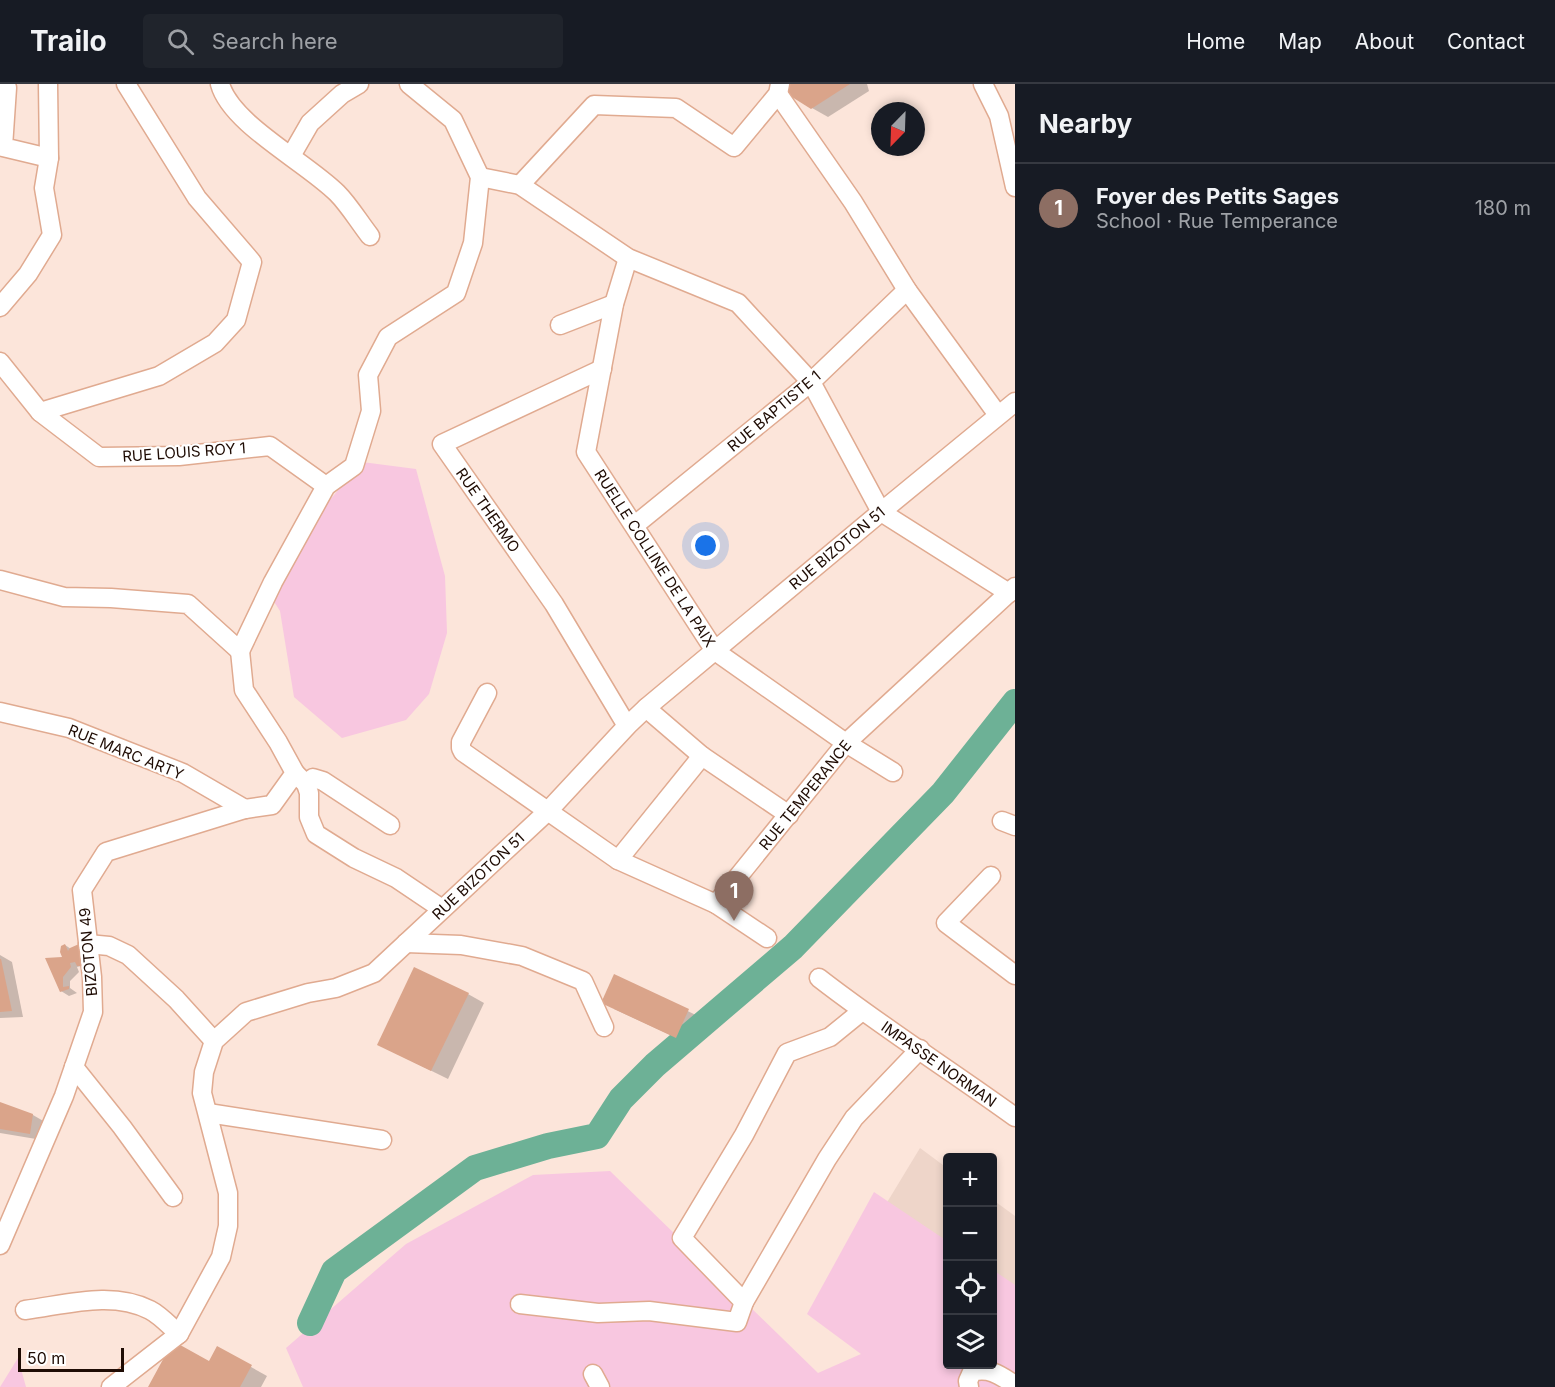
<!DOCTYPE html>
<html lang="en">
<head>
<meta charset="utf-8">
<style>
	body { margin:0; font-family:Inter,sans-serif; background:#20242c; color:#f1f3f6 }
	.controls { position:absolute; right:18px; bottom:18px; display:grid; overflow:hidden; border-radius:6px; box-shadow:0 3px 9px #0003 }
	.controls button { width:54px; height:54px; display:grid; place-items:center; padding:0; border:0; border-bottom:2px solid #363941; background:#171b24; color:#f1f3f6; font:30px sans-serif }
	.compass { position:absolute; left:871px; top:18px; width:54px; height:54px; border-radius:50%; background:#171b24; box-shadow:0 3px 9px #0003; rotate:203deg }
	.scale { position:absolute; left:18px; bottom:15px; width:106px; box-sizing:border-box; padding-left:6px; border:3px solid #1f0c04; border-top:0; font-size:16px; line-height:21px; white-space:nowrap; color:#1f0c04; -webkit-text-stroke:4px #fff; paint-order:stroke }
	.you { position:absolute; left:706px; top:462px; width:21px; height:21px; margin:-15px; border:4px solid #fff; border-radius:50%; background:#1a73e8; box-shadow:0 0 0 9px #1a73e833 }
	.badge { display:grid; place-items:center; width:39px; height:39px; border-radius:50%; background:#8c9099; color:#fff; font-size:20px; font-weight:700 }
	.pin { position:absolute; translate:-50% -50px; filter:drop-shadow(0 2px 3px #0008) }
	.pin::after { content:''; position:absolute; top:32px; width:21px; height:18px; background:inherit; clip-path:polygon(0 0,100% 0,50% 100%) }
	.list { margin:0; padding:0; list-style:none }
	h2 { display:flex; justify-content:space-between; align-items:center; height:78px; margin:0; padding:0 24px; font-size:26px }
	h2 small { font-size:20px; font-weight:400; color:#9ea1a6 }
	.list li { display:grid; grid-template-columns:39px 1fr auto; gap:18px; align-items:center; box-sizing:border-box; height:90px; padding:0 24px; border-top:2px solid #363941 }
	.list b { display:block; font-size:22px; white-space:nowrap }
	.list p { margin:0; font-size:20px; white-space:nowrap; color:#9ea1a6 }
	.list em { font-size:20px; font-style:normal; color:#9ea1a6 }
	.icon { flex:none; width:33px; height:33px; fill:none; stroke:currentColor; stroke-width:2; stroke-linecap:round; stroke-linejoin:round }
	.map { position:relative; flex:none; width:1015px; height:1303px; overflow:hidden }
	header { display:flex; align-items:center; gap:36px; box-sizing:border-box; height:84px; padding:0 30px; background:#171b24; border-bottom:2px solid #363941 }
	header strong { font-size:28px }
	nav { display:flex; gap:33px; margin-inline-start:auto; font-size:21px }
	.search { width:420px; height:54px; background:#20242c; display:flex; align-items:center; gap:15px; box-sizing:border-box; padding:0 21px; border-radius:6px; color:#9ea1a6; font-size:22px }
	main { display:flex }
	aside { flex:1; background:#171b24 }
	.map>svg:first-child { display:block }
	.built { fill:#eed5c9 }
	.green { fill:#f8c7e0 }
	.shadow { fill:#0003 }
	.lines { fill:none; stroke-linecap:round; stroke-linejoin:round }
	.river { stroke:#6db196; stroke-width:26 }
	.building { fill:#daa48a }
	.minor-casing { stroke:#e0aa90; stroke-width:21 }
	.minor { stroke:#fff; stroke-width:18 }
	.labels { text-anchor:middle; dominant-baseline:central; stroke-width:4.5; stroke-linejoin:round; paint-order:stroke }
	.street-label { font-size:15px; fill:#1f0c04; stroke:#fff }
</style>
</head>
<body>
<header>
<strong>Trailo</strong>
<div class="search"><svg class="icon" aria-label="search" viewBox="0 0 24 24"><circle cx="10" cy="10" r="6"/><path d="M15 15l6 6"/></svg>Search here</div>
<nav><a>Home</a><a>Map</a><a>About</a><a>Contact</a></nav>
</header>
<main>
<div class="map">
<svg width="1015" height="1303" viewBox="0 0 1015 1303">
	<rect width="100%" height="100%" fill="#fce5da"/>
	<g class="built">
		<polygon points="920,1064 947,1084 947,1222 860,1163"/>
		<polygon points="993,1116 1015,1132 1015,1268 993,1253"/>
	</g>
	<g class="green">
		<polygon points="362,378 416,385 445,492 447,549 429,610 406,636 342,654 294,613 280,527 264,502 290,463"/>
		<polygon points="610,1087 818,1289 861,1270 807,1230 874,1108 947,1157 948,1280 993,1280 993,1186 1015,1201 1015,1303 303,1303 286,1264 406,1160 533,1091"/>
		<polygon points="18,1274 26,1303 0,1303"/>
	</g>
	<g class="shadow">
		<polygon points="789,0 867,0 869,7 828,33 812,24"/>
		<polygon points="65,861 71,865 86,885 81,882 77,883 79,888 70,897 70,904 77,909 69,912 61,907"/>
		<polygon points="0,871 12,878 23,933 0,934"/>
		<polygon points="615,892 700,933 688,959 614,925"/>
		<polygon points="468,910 484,919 448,995 379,961"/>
		<polygon points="0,1019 33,1031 45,1038 42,1056 0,1049"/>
		<polygon points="217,1264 267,1292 261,1303 149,1303 209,1279"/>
	</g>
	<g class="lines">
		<polyline class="river" points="310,1239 334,1187 475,1084 548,1062 597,1052 621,1015 655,981 793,863 943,709 1015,618"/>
	</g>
	<g class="building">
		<polygon points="787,0 850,0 811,25 784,8"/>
		<polygon points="65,860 68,867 70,864 79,860 82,876 81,882 77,882 75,878 70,879 71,883 63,893 63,903 69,902 69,905 60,908 45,874 62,873 60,868 61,862"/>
		<polygon points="0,875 1,875 12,927 0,928"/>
		<polygon points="414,883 469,909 431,987 377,961"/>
		<polygon points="614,890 689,925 676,954 601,919"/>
		<polygon points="0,1018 33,1030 30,1050 0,1045"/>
		<polygon points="173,1257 209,1277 217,1262 252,1281 240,1303 148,1303"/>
	</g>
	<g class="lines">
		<defs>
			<g id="minor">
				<polyline points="0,0 7,4 3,63 49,74"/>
				<polyline points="126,0 197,114 252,178 236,236 215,259 159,292 40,328 99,373 179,372 270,362 326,402"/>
				<path d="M220 0C231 40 306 78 337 109 349 121 359 138 370 152"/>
				<polyline points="983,0 999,32 1015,103"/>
				<polyline points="778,10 853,118 907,206 998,331"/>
				<polyline points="291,72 310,39 342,10 359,0"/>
				<polyline points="480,93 520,101 628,174 738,219 811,298 881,428 1009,509"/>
				<polyline points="520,101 594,21 676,24 734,63 778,10 780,0"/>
				<polyline points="628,174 614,220 586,368 715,567 846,659 893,688"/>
				<polyline points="0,223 28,190 52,151 44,104 49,74 48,0"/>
				<polyline points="560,241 614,220"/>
				<polyline points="0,278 40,328"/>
				<polyline points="602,285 442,360 554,520 627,642"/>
				<polyline points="635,441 811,298 907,206"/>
				<polyline points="0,496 64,513 111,514 188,520 240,567"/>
				<polyline points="240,567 273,498 326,402 354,382 371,327 368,291 388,253 456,209 473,159 480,93 453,36 409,0"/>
				<polyline points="487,609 461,658 461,664 463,668 618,776 716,820 846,659 1015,503"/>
				<polyline points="646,624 702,672 789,731"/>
				<polyline points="0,628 69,644 183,689 245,725"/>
				<polyline points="295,689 306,700 309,709 309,733 316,750 354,774 396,794 442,825"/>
				<polyline points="306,700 313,694 323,697 390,741"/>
				<polyline points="1002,737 1015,742"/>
				<polyline points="618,776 702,672"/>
				<polyline points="991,792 946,839 1015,891"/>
				<polyline points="716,820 767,854"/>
				<polyline points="406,859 461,861 522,872 583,897 604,943"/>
				<polyline points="88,860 109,862 128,871 176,915 214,957"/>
				<path d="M819 894C882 943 950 986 1015 1033"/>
				<polyline points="862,927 830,953 787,969 744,1051 682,1154 744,1218 827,1075 854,1034 920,965"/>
				<polyline points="74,983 122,1043 173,1113"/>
				<polyline points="208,1029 382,1056"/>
				<polyline points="0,1161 64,1012 93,928 92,893 82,806 106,768 245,725 272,721 295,689 278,658 244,606 240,567"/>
				<polyline points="520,1220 598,1229 649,1227 737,1238 744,1218"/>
				<path d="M25 1226C65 1221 112 1206 150 1226 160 1231 170 1242 179 1250"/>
				<polyline points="593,1290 600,1303"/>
				<polyline points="111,1303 179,1250 221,1173 228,1142 228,1109 202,1009 204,988 214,957 246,928 308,909 336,904 374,889 548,727 627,642 646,624 881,428 1015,318"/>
				<path d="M969 1303 968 1297 972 1288C990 1283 1001 1292 1015 1301"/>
			</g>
		</defs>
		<use href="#minor" class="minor-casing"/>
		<use href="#minor" class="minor"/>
	</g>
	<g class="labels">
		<g class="street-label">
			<text transform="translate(774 327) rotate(-40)">RUE BAPTISTE 1</text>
			<text transform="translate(184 368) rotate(-4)">RUE LOUIS ROY 1</text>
			<text transform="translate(488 426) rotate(55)">RUE THERMO</text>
			<text transform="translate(837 464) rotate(-40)">RUE BIZOTON 51</text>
			<text transform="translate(655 474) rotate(57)">RUELLE COLLINE DE LA PAIX</text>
			<text transform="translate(126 668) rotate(22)">RUE MARC ARTY</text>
			<text transform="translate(805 711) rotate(-51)">RUE TEMPERANCE</text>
			<text transform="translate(478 792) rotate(-43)">RUE BIZOTON 51</text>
			<text transform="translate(88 868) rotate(-95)">BIZOTON 49</text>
			<text transform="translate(939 980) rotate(35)">IMPASSE NORMAN</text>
		</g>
	</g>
</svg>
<div class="controls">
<button>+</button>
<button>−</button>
<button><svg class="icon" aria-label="locate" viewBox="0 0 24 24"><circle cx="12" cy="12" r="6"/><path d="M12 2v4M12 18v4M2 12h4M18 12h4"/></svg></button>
<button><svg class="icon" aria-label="layers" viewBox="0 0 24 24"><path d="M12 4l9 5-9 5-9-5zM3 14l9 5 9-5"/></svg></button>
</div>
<svg class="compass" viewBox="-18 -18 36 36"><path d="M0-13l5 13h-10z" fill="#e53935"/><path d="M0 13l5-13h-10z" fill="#9ea1a6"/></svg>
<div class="scale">50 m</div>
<div class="you"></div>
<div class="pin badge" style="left:734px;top:837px;background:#8d6e63">1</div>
</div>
<aside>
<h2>Nearby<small></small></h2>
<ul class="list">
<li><span class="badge" style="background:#8d6e63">1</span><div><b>Foyer des Petits Sages</b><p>School · Rue Temperance</p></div><em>180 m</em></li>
</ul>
</aside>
</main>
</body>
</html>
